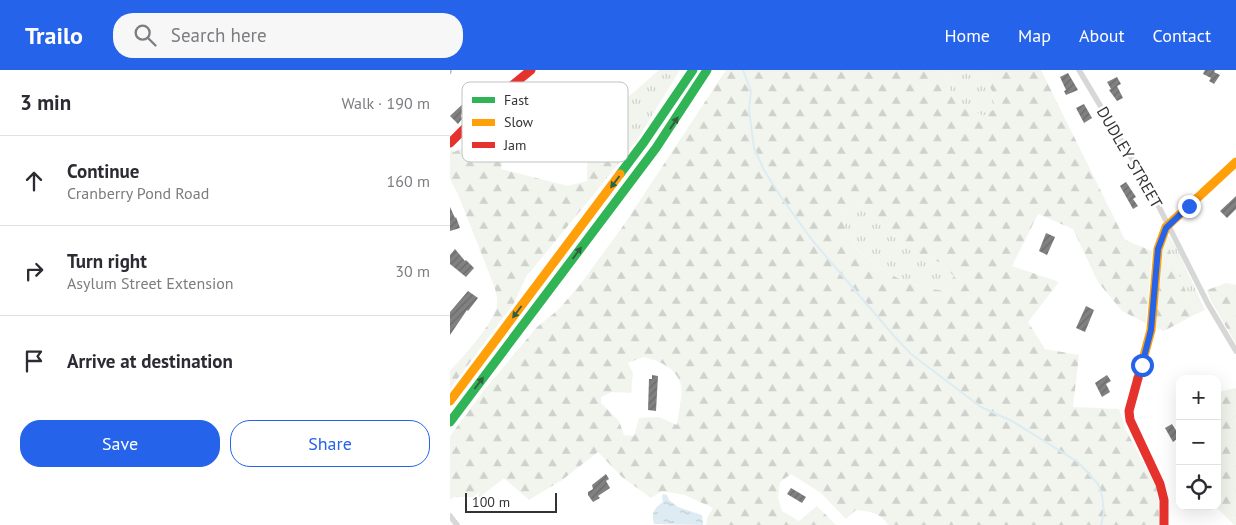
<!DOCTYPE html>
<html lang="en">
<head>
<meta charset="utf-8">
<style>
	body { margin:0; font-family:"PT Sans",sans-serif; background:#f7f7f7; color:#2b2b33 }
	.controls { position:absolute; right:15px; bottom:15px; display:grid; overflow:hidden; border-radius:10px; box-shadow:0 5px 20px #0002 }
	.controls button { width:45px; height:45px; display:grid; place-items:center; padding:0; border:0; border-bottom:1px solid #e1e1e2; background:#fff; color:#2b2b33; font:25px sans-serif }
	.scale { position:absolute; left:15px; bottom:12px; width:92px; box-sizing:border-box; padding-left:5px; border:2px solid #333; border-top:0; font-size:14px; line-height:18px; white-space:nowrap; color:#333; -webkit-text-stroke:4px #fff; paint-order:stroke }
	.stop { position:absolute; width:15px; height:15px; margin:-11px; border:4px solid #2563eb; border-radius:50%; background:#fff }
	.stop.end { background:#2563eb; border-color:#fff; box-shadow:0 1px 5px #0008 }
	.list { margin:0; padding:0; list-style:none }
	h2 { display:flex; justify-content:space-between; align-items:center; height:65px; margin:0; padding:0 20px; font-size:21px }
	h2 small { font-size:16px; font-weight:400; color:#7c7c81 }
	.list li { display:grid; grid-template-columns:32px 1fr auto; gap:15px; align-items:center; box-sizing:border-box; height:90px; padding:0 20px; border-top:1px solid #e1e1e2 }
	.list b { display:block; font-size:19px; white-space:nowrap }
	.list p { margin:0; font-size:16px; white-space:nowrap; color:#7c7c81 }
	.list em { font-size:16px; font-style:normal; color:#7c7c81 }
	.actions { display:flex; gap:10px; padding:15px 20px }
	.actions a { flex:1; padding:11px 0; border:1px solid #2563eb; border-radius:20px; text-align:center; font-size:18px; color:#2563eb }
	.actions .main { background:#2563eb; color:#fff }
	.icon { flex:none; width:28px; height:28px; fill:none; stroke:currentColor; stroke-width:2; stroke-linecap:round; stroke-linejoin:round }
	.map { position:relative; flex:none; width:786px; height:455px; overflow:hidden }
	header { display:flex; align-items:center; gap:30px; box-sizing:border-box; height:70px; padding:0 25px; background:#2563eb; color:#fff }
	header strong { font-size:24px }
	nav { display:flex; gap:28px; margin-inline-start:auto; font-size:18px }
	.search { width:350px; height:45px; background:#f7f7f7; display:flex; align-items:center; gap:12px; box-sizing:border-box; padding:0 18px; border-radius:20px; color:#7c7c81; font-size:19px }
	main { display:flex }
	aside { flex:1; background:#fff }
	.map>svg:first-child { display:block }
	.grass { fill:url(#grass-tufts) }
	.forest { fill:url(#forest-firs); fill-rule:evenodd }
	.water { fill:url(#water-ripples) }
	.lines { fill:none; stroke-linecap:round; stroke-linejoin:round }
	.stream { stroke:#ddebf3; stroke-width:2 }
	.building { fill:url(#building-hatch) }
	.street { stroke:#d7d7d7; stroke-width:5.5 }
	.fast { stroke:#30b455; stroke-width:9 }
	.slow { stroke:#ff9f0a; stroke-width:9 }
	.jam { stroke:#e5322d; stroke-width:9 }
	.rail { stroke:#bebebe; stroke-width:2; stroke-dasharray:5 4; stroke-linecap:butt }
	.oneway { fill:#32603f }
	.route { stroke:#2563eb; stroke-width:6 }
	.labels { text-anchor:middle; dominant-baseline:central; stroke-width:5; stroke-linejoin:round; paint-order:stroke }
	.street-label { font-size:16px; fill:#333; stroke:#fff }
	.key { fill:#fff; stroke:#c2c2c2; stroke-width:1 }
	.key-label { font-size:14px; fill:#333 }
</style>
</head>
<body>
<header>
<strong>Trailo</strong>
<div class="search"><svg class="icon" aria-label="search" viewBox="0 0 24 24"><circle cx="10" cy="10" r="6"/><path d="M15 15l6 6"/></svg>Search here</div>
<nav><a>Home</a><a>Map</a><a>About</a><a>Contact</a></nav>
</header>
<main>
<aside>
<h2>3 min<small>Walk · 190 m</small></h2>
<ul class="list">
<li><svg class="icon" aria-label="ahead" viewBox="0 0 24 24"><path d="M12 20V5M6 11l6-6 6 6"/></svg><div><b>Continue</b><p>Cranberry Pond Road</p></div><em>160 m</em></li>
<li><svg class="icon" aria-label="right" viewBox="0 0 24 24"><path d="M7 20v-9h11M14 6l5 5-5 5"/></svg><div><b>Turn right</b><p>Asylum Street Extension</p></div><em>30 m</em></li>
<li><svg class="icon" aria-label="arrive" viewBox="0 0 24 24"><path d="M6 21V4h12l-3 4 3 4H6"/></svg><div><b>Arrive at destination</b></div></li>
</ul>
<div class="actions"><a class="main">Save</a><a>Share</a></div>
</aside>
<div class="map">
<svg width="786" height="455" viewBox="0 0 786 455">
	<defs>
		<pattern id="grass-tufts" width="24" height="20" patternUnits="userSpaceOnUse" patternTransform="scale(1.25)"><rect width="24" height="20" fill="#f1f5ed"/><path d="M3 7l-1-3M5 7V3M7 7l1-3M15 17l-1-3M17 17v-4M19 17l1-3" fill="none" stroke="#cfd2cc"/></pattern>
		<pattern id="forest-firs" width="22" height="20" patternUnits="userSpaceOnUse" patternTransform="scale(1.25)"><rect width="22" height="20" fill="#f1f5ed"/><path d="M5 1l3.5 6h-7zM16 11l3.5 6h-7z" fill="#cfd2cc"/></pattern>
		<pattern id="water-ripples" width="26" height="14" patternUnits="userSpaceOnUse" patternTransform="scale(1.25)"><rect width="26" height="14" fill="#ddebf3"/><path d="M2 4q2-2 4 0t4 0M15 11q2-2 4 0t4 0" fill="none" stroke="#becad1"/></pattern>
		<pattern id="building-hatch" width="6" height="6" patternUnits="userSpaceOnUse" patternTransform="scale(1.25)"><rect width="6" height="6" fill="#818181"/><path d="M-1 1l2-2M0 6l6-6M5 7l2-2" fill="none" stroke="#6a6a6a"/></pattern>
	</defs>
	<rect width="100%" height="100%" fill="#fff"/>
	<g class="grass">
		<polygon points="209,0 230,0 189,67 153,113 178,70 168,36"/>
		<polygon points="493,0 530,0 542,21 545,40 533,46 511,35 500,20"/>
		<path d="M408 132 458 179 491 193 505 206 495 221C482 219 469 217 456 212 440 206 406 182 398 167 393 159 394 145 397 136Z"/>
		<polygon points="719,166 728,181 755,240 746,244 723,192 717,167"/>
	</g>
	<g class="forest">
		<path d="M276 0H493L500 20 511 35 533 46 545 39 542 21 530 0H591L675 170 702 181 696 253 672 241 648 212 623 159 588 144 562 196 609 212 578 252 595 279 629 285 623 337 669 339 676 360 707 418 710 455H438C431 443 419 441 406 440L396 449 371 423 341 404 330 412 328 427 332 441 349 451 367 436 386 455H256L257 448 263 438 235 425 212 421 201 428 172 407 148 382 112 410 79 430 54 408 30 427H4L0 430V366L35 319 87 257 108 240 129 216 173 156ZM408 132 458 179 491 193 504 206 495 221C482 219 469 217 457 212 440 206 406 183 398 167 393 159 394 145 397 137ZM193 287C208 290 228 298 231 316 233 324 228 346 227 355L209 347 189 348 184 366 174 365 169 351 151 333V327L162 322 181 323 183 303 178 293Z"/>
		<path d="M168 36 178 70 153 113 76 207 64 233 0 319V301C13 287 43 254 47 236 48 228 46 221 43 213L7 122 0 109V80L4 82 57 57 51 99 118 116 137 111 138 54Z"/>
		<polygon points="717,167 723,192 746,244 714,261 705,257 710,182"/>
		<polygon points="776,213 786,215 786,274 761,231 757,220"/>
		<polygon points="786,318 786,455 784,455 766,437 768,400 767,322"/>
	</g>
	<path class="water" d="M213 424 217 425 219 430 228 437 252 445 253 455 204 454C201 443 204 438 213 432L212 427Z"/>
	<g class="lines">
		<polyline class="stream" points="293,0 301,21 299,40 304,78 314,100 331,127 362,170 444,266 461,284 531,337 562,351 628,392 648,414 652,425 654,443 651,455"/>
	</g>
	<g class="building">
		<polygon points="755,0 765,0 764,2 770,5 764,14 759,11 761,8 753,4"/>
		<polygon points="618,3 628,20 616,25 614,21 616,20 610,7"/>
		<polygon points="667,7 671,14 667,16 673,28 667,31 659,20 661,19 657,12"/>
		<polygon points="85,12 92,18 95,14 101,19 94,28 81,17"/>
		<polygon points="17,30 21,35 11,45 12,49 8,54 0,46"/>
		<polygon points="634,34 642,48 634,53 626,38"/>
		<polygon points="676,112 686,127 683,129 688,136 683,139 670,116"/>
		<polygon points="786,126 786,139 777,148 770,141"/>
		<polygon points="0,137 5,148 6,147 10,158 0,161"/>
		<polygon points="596,163 605,167 597,185 589,181"/>
		<polygon points="5,179 15,191 16,190 24,198 16,207 0,194 0,185"/>
		<polygon points="18,221 28,228 18,241 17,240 0,265 0,242"/>
		<polygon points="636,236 644,240 635,262 626,258"/>
		<polygon points="202,305 208,306 206,341 198,340 199,309 202,309"/>
		<polygon points="657,305 661,311 656,314 660,322 652,327 645,313"/>
		<polygon points="722,354 729,365 727,366 728,368 723,372 715,358"/>
		<polygon points="156,404 159,409 156,411 160,418 148,426 150,428 143,432 138,425 138,422 143,419 142,415"/>
		<polygon points="341,418 356,427 352,433 337,424"/>
	</g>
	<g class="lines">
		<g class="street">
			<polyline points="629,0 700,119 758,234 786,281"/>
			<polyline points="0,446 7,455"/>
		</g>
		<g class="fast">
			<polyline points="170,104 194,72 243,0"/>
			<polyline points="0,352 206,78 257,0"/>
		</g>
		<g class="slow">
			<polyline points="688,308 701,260 708,179 716,157 786,92"/>
			<polyline points="0,331 170,104"/>
		</g>
		<g class="jam">
			<polyline points="0,73 38,35 81,0"/>
			<polyline points="688,308 679,341 680,350 710,414 714,430 714,455"/>
		</g>
		<polyline class="rail" points="0,4 1,0"/>
	</g>
	<defs><path id="oneway-solid" d="M-6-.8H1V-3.2L6.5 0L1 3.2V.8H-6Z" transform="scale(1.25)"/></defs>
	<g class="oneway">
		<use href="#oneway-solid" transform="translate(224 53) rotate(-56)"/>
		<use href="#oneway-solid" transform="translate(165 112) rotate(127)"/>
		<use href="#oneway-solid" transform="translate(127 183) rotate(-53)"/>
		<use href="#oneway-solid" transform="translate(67 242) rotate(127)"/>
		<use href="#oneway-solid" transform="translate(29 313) rotate(-53)"/>
	</g>
	<g class="lines">
		<polyline class="route" points="692,295 701,260 708,179 716,158 739,136"/>
	</g>
	<g class="labels">
		<g class="street-label">
			<text transform="translate(680 87) rotate(60)">DUDLEY STREET</text>
		</g>
	</g>
	<rect x="12" y="12" width="166" height="80" rx="8" class="key"/>
	<rect x="22" y="27" width="23" height="6" fill="#30b455"/>
	<rect x="22" y="49" width="23" height="7" fill="#ff9f0a"/>
	<rect x="22" y="72" width="23" height="6" fill="#e5322d"/>
	<g class="key-label">
		<text x="54" y="35">Fast</text>
		<text x="54" y="57">Slow</text>
		<text x="54" y="80">Jam</text>
	</g>
</svg>
<div class="controls">
<button>+</button>
<button>−</button>
<button><svg class="icon" aria-label="locate" viewBox="0 0 24 24"><circle cx="12" cy="12" r="6"/><path d="M12 2v4M12 18v4M2 12h4M18 12h4"/></svg></button>
</div>
<div class="scale">100 m</div>
<div class="stop" style="left:692px;top:295px"></div>
<div class="stop end" style="left:739px;top:136px"></div>
</div>
</main>
</body>
</html>
